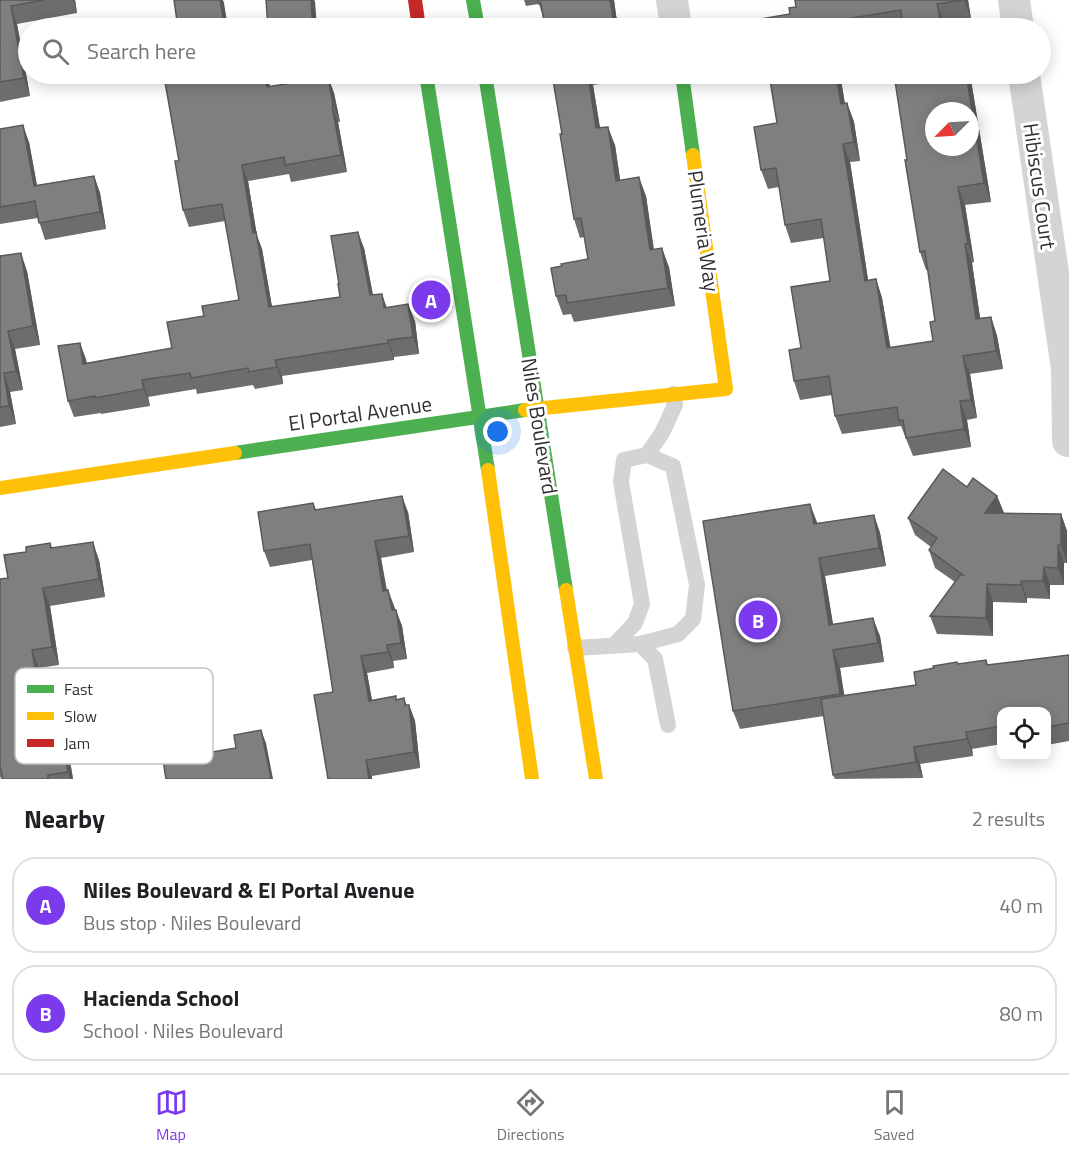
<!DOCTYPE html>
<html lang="en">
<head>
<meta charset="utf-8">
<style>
	body { margin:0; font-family:"Titillium Web",sans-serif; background:#f2f2f2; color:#202124 }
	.controls { position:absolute; right:18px; bottom:18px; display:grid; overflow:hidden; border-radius:12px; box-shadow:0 3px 15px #0003 }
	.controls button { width:54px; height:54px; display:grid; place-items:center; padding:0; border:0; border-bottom:2px solid #e0e0e0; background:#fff; color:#202124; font:30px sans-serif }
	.compass { position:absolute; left:925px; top:102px; width:54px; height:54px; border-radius:50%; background:#fff; box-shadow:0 3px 15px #0003; rotate:246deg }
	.you { position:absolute; left:498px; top:432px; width:21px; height:21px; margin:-15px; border:4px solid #fff; border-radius:50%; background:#1a73e8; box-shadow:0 0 0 9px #1a73e833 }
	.badge { display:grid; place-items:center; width:39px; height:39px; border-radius:50%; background:#7c3aed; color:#fff; font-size:20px; font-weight:700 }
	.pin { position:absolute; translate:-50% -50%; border:3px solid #fff; box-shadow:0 2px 6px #0006 }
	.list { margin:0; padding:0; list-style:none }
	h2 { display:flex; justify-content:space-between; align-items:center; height:78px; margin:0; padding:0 24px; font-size:26px }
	h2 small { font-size:20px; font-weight:400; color:#757577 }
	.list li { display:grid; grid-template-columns:39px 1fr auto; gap:18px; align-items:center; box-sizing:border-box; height:96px; margin:0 12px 12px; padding:0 12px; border:2px solid #e0e0e0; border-radius:24px }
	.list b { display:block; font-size:22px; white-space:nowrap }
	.list p { margin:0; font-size:20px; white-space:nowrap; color:#757577 }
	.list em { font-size:20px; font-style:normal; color:#757577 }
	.icon { flex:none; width:33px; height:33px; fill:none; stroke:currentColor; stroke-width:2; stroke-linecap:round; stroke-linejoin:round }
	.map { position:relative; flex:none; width:1069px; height:779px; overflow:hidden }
	.search { position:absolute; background:#fff; box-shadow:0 3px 15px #0003; left:18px; right:18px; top:18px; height:66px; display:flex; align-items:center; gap:15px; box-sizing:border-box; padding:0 21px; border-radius:33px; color:#757577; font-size:22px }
	.sheet { height:294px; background:#fff }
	nav { display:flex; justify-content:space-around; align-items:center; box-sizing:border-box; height:84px; border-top:2px solid #e0e0e0; background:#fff; font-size:16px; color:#757577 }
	nav a { display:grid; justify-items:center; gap:3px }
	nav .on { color:#7c3aed }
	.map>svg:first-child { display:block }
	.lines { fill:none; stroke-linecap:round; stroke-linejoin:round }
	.lane { stroke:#d4d4d4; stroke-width:16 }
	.street { stroke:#d4d4d4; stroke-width:32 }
	.fast { stroke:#4caf50; stroke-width:14 }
	.slow { stroke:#ffc107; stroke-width:14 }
	.jam { stroke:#c62828; stroke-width:14 }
	.wall { fill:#6d6d6d }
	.shaded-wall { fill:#595959 }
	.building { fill:#7f7f7f; stroke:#595959; stroke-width:1.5; fill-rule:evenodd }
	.labels { text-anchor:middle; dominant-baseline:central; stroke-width:6; stroke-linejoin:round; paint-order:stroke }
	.street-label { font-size:21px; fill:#303030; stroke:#fff }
	.key { fill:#fff; stroke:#c1c1c1; stroke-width:1.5 }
	.key-label { font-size:16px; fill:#303030 }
</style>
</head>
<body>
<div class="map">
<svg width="1069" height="779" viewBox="0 0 1069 779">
	<rect width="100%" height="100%" fill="#fff"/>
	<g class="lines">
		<g class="lane">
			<polyline points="647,455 662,433 675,405 673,394"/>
			<polyline points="614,645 635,623 642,604 621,482 624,460 647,455 673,466 697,585 693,619 678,634 640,644"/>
			<polyline points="575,648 640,644 655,659 668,725"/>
		</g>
		<g class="street">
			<polyline points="672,0 676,28"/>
			<polyline points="1014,0 1018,28"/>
			<polyline points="1024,74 1067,369 1068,441"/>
		</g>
		<g class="fast">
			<polyline points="473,0 478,28"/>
			<polyline points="426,74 488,470"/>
			<polyline points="485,74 566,590"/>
			<polyline points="682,74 693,155"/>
			<polyline points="235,453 525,410"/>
		</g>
		<g class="slow">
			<polyline points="525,410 726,389 693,155"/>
			<polyline points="488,470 532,779"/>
			<polyline points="0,488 235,453"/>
			<polyline points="566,590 596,779"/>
		</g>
		<polyline class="jam" points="415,0 419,28"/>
	</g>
	<g class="wall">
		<polygon points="0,0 75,0 77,13 17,24 30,96 0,102"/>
		<polygon points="524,0 614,0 617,22 620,28 545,28 543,17 539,4 526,6"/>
		<polygon points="795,0 968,0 971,19 944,23 945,28 762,28 790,14 796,7"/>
		<polygon points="552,74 628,74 629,80 593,85 600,128 615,145 620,180 646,196 654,249 669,267 675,306 574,322 571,314 563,315 556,296 562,266 588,259 584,237 580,238 574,219 562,134"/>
		<polygon points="769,74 840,74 845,104 847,103 854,122 860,161 850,162 868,280 876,279 882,298 890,348 933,341 935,321 928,270 926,270 920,252 907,160 894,74 970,74 991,202 965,205 974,262 972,263 980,318 991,317 997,336 1003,369 970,374 977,418 967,420 971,447 913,456 901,426 842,434 835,416 832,395 800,400 794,381 801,348 830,281 824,238 791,243 785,225 779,187 768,189 761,170 777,123"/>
		<polygon points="328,77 334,93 340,122 338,122 347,172 291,182 289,174 248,181 257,236 262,249 272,307 340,297 339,284 364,248 373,295 387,308 415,321 419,354 394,357 394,360 282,376 283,384 255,389 253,385 197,394 196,389 148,397 150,406 101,414 101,413 74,417 68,401 86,359 86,363 172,348 204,316 239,300 225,221 189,227 183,210 179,161 270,87"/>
		<polygon points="0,129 29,142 37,185 94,176 100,193 106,229 45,240 38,218 0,224"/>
		<polygon points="0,256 27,271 40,345 15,349 23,390 10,392 16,424 0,427"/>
		<polygon points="967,487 997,496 1004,513 1061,514 1067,531 1067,563 1064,563 1064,585 1050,585 1050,599 1027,598 1027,603 993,602 993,636 937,634 930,616 955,582 935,568 929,550 931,547 915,535 908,518"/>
		<polygon points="313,503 316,510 408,512 414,552 381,558 387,590 394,606 402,626 407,659 393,661 394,668 367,673 372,700 397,700 404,698 406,705 409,705 415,721 420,768 372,776 333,692 312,560 270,567 264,551"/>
		<polygon points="874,515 880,533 886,566 825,576 833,624 880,636 884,662 840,668 844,696 916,685 958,664 986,660 988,665 1069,655 1069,741 1047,745 1047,711 1002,711 1002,744 972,749 973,756 920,764 923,778 835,779 833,775 824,716 740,729 733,711 817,523"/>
		<polygon points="50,543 52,548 99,560 105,597 50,606 59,665 39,668 49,727 60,725 67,743 73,779 1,779 0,776 0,579 8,578 26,552"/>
	</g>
	<g class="shaded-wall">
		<polygon points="73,0 75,0 77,13"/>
		<polygon points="220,0 223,0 224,3 228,28 225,28"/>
		<polygon points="311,0 314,0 315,1 317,28 313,28"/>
		<polygon points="610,0 614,0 617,22 620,28 616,28 613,18"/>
		<polygon points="964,0 968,0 971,19"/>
		<polygon points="937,4 944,23 945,28 942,28"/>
		<polygon points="11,6 17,24 30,96 24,78"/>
		<polygon points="265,74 268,74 273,104 267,87"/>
		<polygon points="588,74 589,74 593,85 603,147 596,128"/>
		<polygon points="836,74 840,74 848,123 841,104"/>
		<polygon points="966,74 970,74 991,202 984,183"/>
		<polygon points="328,77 334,93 340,122 333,105"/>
		<polygon points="847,103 854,122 860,161 854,142"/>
		<polygon points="332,106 338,122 347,172 341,155"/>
		<polygon points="23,125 29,142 40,203 34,186"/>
		<polygon points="608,127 615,145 623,199 616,181"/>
		<polygon points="843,144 850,162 871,299 865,281"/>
		<polygon points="242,165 248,181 257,236 262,249 275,324 269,307 253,233"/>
		<polygon points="94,176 100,193 106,229 100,212"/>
		<polygon points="639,177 646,196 656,268 650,250"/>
		<polygon points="958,187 965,205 974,262 968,244"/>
		<polygon points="358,232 364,248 376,312 370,295"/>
		<polygon points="965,244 972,263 983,338 976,319"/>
		<polygon points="662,248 669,267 675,306 668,288"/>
		<polygon points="21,253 27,271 40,345 33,326"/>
		<polygon points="876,279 882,298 894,367 887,348"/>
		<polygon points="382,294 388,311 384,308"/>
		<polygon points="408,304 415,321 419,354 413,337"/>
		<polygon points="991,317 997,336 1003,369 996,351"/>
		<polygon points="8,331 15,349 23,390 16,371"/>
		<polygon points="388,340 394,357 394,360 388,343"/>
		<polygon points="80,343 86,359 90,381 83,364"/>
		<polygon points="963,356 970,374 977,418 971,400"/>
		<polygon points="275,360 282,376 283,384 277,367"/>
		<polygon points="4,373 10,392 16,424 9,406"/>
		<polygon points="142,380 148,397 150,406 144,389"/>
		<polygon points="960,401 967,420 971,447 964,429"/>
		<polygon points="402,496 408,512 414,552 409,536"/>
		<polygon points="997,496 1004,513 985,513"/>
		<polygon points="810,504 817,522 820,542 814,524"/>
		<polygon points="1061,514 1067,531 1067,563 1061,545"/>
		<polygon points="874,515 880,533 886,566 879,548"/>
		<polygon points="375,541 381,558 389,607 383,591"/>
		<polygon points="93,542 99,560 105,597 99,579"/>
		<polygon points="1058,545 1064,563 1064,585 1058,568"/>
		<polygon points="819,558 825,576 836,643 829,625"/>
		<polygon points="1044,567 1050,585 1050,599 1043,581"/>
		<polygon points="1021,581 1027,598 1027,603 1021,585"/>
		<polygon points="987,584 993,602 993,636 986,618"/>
		<polygon points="43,588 50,606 59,665 52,647"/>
		<polygon points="388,590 394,606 398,626 392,610"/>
		<polygon points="396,610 402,626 407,659 401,643"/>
		<polygon points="873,618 880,636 884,662 878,643"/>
		<polygon points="387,645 393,661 394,668 388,652"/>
		<polygon points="32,650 39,668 52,746 45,727"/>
		<polygon points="833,650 840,668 847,712 840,694"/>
		<polygon points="361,656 367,673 375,717 369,701"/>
		<polygon points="404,698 410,715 409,705 415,721 420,768 414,752"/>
		<polygon points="60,725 67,743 73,779 70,779 68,772"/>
		<polygon points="261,730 266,743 273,779 271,779"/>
		<polygon points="966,732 972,749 973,756 967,739"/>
		<polygon points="914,747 920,764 923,778 916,762"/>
		<polygon points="366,760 372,776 372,779 369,779"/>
	</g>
	<g class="building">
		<polygon points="0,0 44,0 11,6 24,78 0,82"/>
		<polygon points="174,0 220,0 225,28 178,28"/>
		<polygon points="266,0 311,0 313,28 268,28"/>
		<polygon points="538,0 610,0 613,18 616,18 617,28 545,28 541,3 539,4"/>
		<polygon points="795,0 964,0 937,4 942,28 903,28 901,10 833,21 835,28 762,28 761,19 790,14 789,8 796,7"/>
		<polygon points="185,74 265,74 267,87 328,77 333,105 332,106 341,155 285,165 284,157 242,165 253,233 256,232 269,307 340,297 338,284 339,284 331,236 358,232 370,295 382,294 384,308 408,304 413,337 388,340 388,343 275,360 277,367 249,372 248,368 191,378 190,373 142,380 144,389 95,398 95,396 68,401 58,346 80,343 83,364 172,348 167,322 204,316 202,306 239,300 222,204 183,210 175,161 179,161 165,82 186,78"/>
		<polygon points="552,74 588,74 596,128 608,127 616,181 639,177 650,250 662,248 668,288 567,303 566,295 556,296 551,268 562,266 561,264 588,259 581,218 574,219 560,134 562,134"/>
		<path d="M769 74H836L841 104 847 103 854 142 843 144 865 281 876 279 887 348 933 341 930 322 935 321 925 251 920 252 905 160H907L894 74H966L984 183 958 187 968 244H965L976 319 991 317 996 351 963 356 971 400 960 401 964 429 906 438 903 420 899 421 897 407 835 416 829 376 794 381 789 350 801 348 791 287 830 281 821 219 785 225 776 168 761 170 754 127 777 123ZM934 111H970V147H934Z"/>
		<polygon points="23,125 34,186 94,176 100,212 39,223 35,201 0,207 0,129"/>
		<polygon points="21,253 33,326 8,331 16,371 4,373 9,406 0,407 0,256"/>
		<polygon points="943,469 967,487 973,478 997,496 985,513 1061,514 1061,545 1058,545 1058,568 1044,567 1043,581 1021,581 1021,585 987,584 986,618 930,616 960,575 963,575 929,550 937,538 908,518"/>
		<polygon points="402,496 409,536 375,541 383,591 388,590 392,610 396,610 401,643 387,645 388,652 361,656 369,701 396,696 396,700 404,698 405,705 409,705 414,752 366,760 369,779 328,779 314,695 333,692 310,544 264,551 258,512 313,503 315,510"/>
		<polygon points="810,504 814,524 874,515 879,548 819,558 829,625 873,618 878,643 833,650 840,694 733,711 703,521"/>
		<polygon points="93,542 99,579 43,588 52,647 32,650 45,727 60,725 68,772 48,775 48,779 3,779 0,766 0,579 8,578 4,555 26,552 26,547 50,543 51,548"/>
		<polygon points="1069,655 1069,723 1047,727 1047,711 1002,711 1002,726 966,732 967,739 914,747 916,762 833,775 821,699 916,685 914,672 934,668 933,666 957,662 958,664 986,660 987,665"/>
		<polygon points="261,730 271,779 166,779 163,760 236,748 234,735"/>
	</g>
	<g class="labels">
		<g class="street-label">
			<text transform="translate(1040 186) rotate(82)">Hibiscus Court</text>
			<text transform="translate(704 231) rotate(82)">Plumeria Way</text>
			<text transform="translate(360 413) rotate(-8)">El Portal Avenue</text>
			<text transform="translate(540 426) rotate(81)">Niles Boulevard</text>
		</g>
	</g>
	<rect x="15" y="668" width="198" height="96" rx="9" class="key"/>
	<rect x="27" y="685" width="27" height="8" fill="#4caf50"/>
	<rect x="27" y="712" width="27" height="8" fill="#ffc107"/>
	<rect x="27" y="739" width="27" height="8" fill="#c62828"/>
	<g class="key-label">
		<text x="64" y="695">Fast</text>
		<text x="64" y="722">Slow</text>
		<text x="64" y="749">Jam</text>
	</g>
</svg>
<div class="controls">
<button><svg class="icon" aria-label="locate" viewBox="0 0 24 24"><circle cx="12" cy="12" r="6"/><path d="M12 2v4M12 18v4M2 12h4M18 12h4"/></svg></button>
</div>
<svg class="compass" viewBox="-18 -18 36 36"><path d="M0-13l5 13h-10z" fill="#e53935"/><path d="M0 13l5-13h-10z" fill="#757577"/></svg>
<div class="you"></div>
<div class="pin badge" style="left:431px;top:300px">A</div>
<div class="pin badge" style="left:758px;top:620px">B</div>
<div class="search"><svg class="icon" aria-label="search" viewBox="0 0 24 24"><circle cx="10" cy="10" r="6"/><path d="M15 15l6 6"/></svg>Search here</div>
</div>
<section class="sheet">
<h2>Nearby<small>2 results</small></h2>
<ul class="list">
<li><span class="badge">A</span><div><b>Niles Boulevard &amp; El Portal Avenue</b><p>Bus stop · Niles Boulevard</p></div><em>40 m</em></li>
<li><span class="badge">B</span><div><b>Hacienda School</b><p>School · Niles Boulevard</p></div><em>80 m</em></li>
</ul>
</section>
<nav>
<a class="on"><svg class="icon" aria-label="map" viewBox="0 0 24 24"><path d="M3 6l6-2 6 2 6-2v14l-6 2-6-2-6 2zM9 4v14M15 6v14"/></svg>Map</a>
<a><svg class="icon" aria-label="directions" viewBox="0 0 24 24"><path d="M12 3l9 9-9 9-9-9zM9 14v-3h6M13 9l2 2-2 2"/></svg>Directions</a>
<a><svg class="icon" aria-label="saved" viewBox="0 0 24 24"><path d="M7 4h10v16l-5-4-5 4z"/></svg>Saved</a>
</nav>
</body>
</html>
